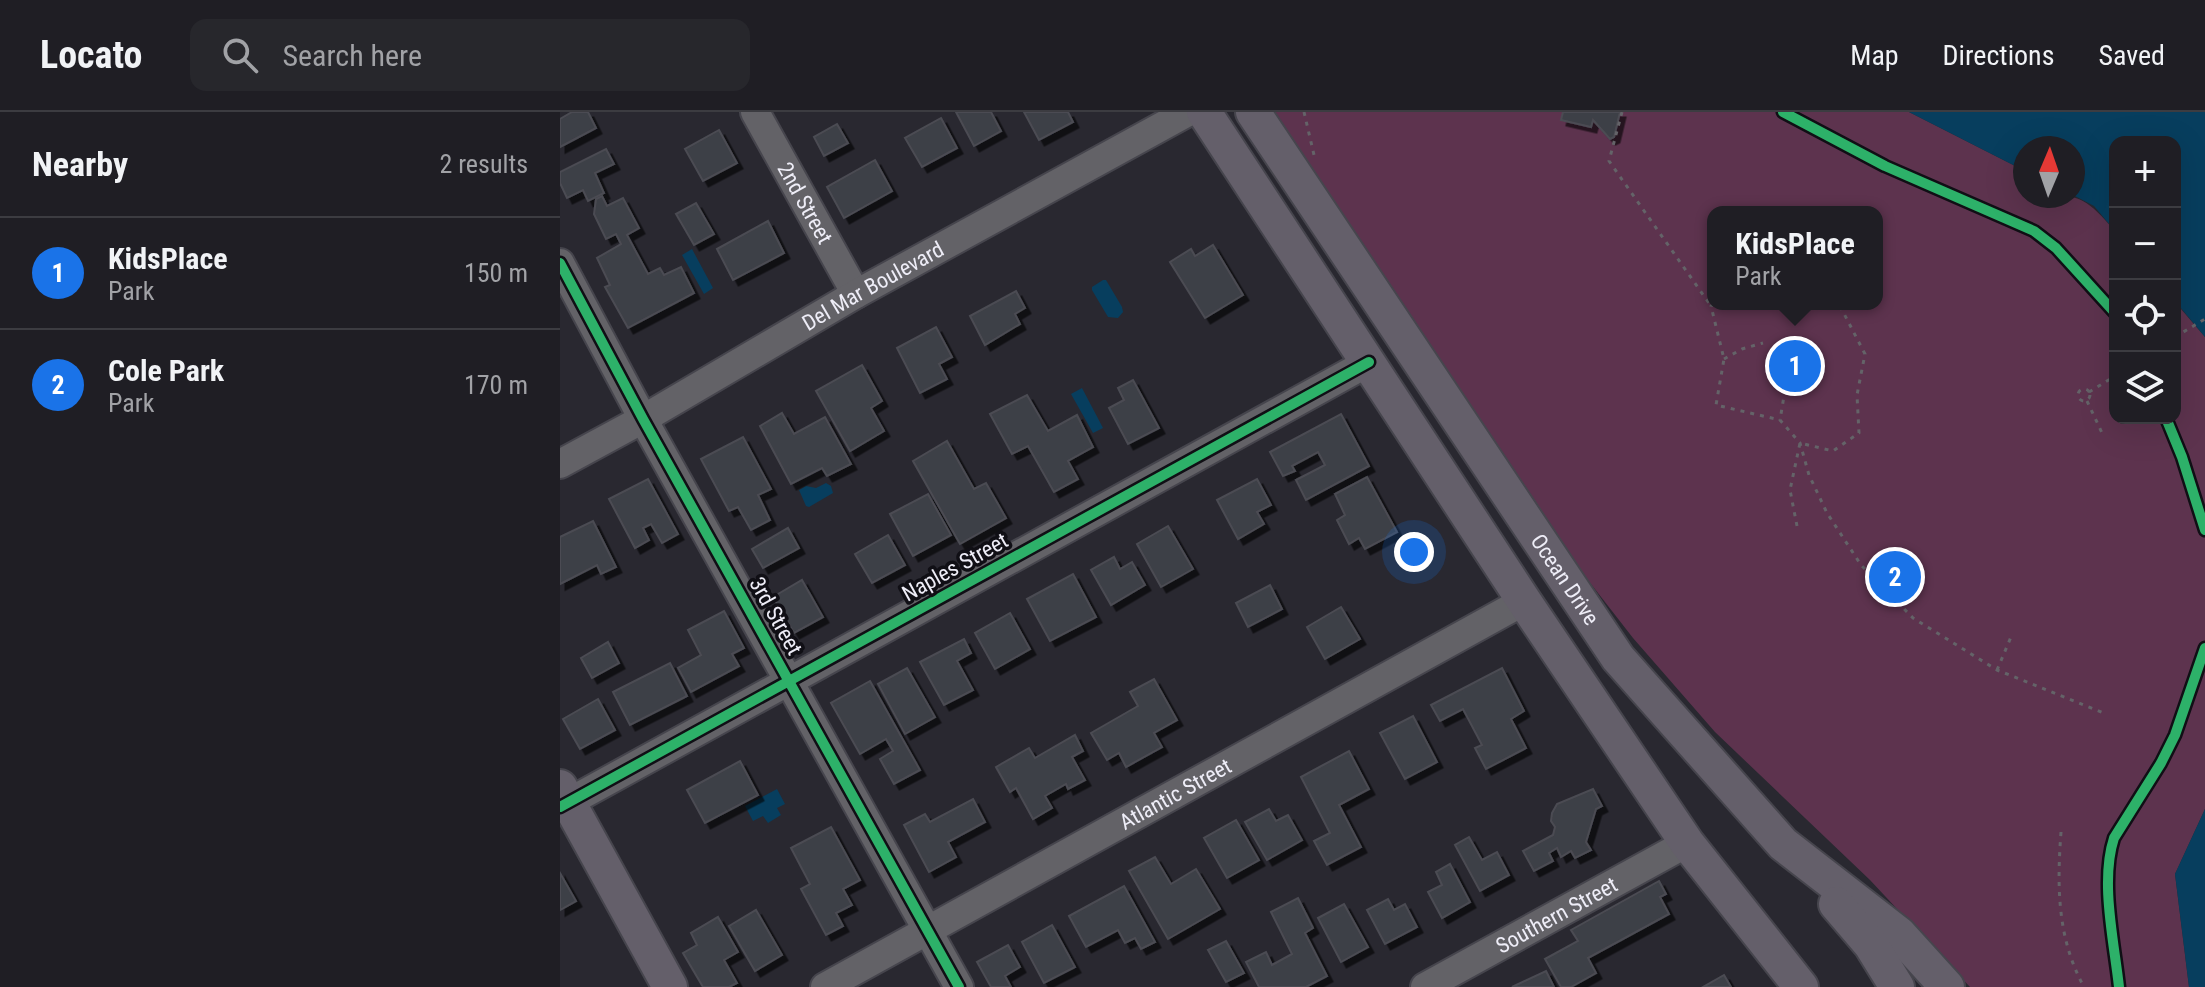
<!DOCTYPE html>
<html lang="en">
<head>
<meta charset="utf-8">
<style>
	body { margin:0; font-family:"Roboto Condensed",sans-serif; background:#27272c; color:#f1f3f6 }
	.controls { position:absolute; right:24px; top:24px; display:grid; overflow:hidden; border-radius:16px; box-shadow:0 8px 32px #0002 }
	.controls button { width:72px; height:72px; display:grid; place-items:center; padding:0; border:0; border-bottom:2px solid #3c3c41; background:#1f1e24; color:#f1f3f6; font:40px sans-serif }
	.compass { position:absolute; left:1453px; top:24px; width:72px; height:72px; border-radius:50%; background:#1f1e24; box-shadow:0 8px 32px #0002; rotate:2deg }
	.you { position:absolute; left:854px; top:440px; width:28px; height:28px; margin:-20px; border:6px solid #fff; border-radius:50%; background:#1a73e8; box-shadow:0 0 0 12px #1a73e833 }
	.badge { display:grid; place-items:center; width:52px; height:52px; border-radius:50%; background:#1a73e8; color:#fff; font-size:26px; font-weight:700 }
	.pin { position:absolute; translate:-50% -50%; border:4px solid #fff; box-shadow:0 2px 8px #0006 }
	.popup { position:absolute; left:1147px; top:94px; width:176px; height:104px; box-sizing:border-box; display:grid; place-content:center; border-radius:16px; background:#1f1e24; filter:drop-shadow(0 2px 6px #0005); font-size:26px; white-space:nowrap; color:#a1a2a6 }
	.popup b { font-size:30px; color:#f1f3f6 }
	.popup::after { content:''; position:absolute; left:50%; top:100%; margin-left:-16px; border:16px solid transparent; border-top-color:#1f1e24 }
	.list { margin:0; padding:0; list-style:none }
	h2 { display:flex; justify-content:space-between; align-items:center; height:104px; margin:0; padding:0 32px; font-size:34px }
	h2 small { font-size:26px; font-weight:400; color:#a1a2a6 }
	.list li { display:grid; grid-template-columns:52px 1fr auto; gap:24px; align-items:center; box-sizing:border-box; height:112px; padding:0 32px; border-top:2px solid #3c3c41 }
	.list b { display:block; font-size:30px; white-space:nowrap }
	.list p { margin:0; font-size:26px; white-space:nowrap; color:#a1a2a6 }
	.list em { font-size:26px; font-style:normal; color:#a1a2a6 }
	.icon { flex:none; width:44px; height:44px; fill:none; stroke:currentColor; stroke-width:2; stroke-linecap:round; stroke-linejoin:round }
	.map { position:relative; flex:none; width:1645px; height:875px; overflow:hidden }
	header { display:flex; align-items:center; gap:48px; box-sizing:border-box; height:112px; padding:0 40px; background:#1f1e24; border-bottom:2px solid #3c3c41 }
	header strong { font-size:38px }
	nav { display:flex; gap:44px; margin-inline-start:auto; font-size:28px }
	.search { width:560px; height:72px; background:#27272c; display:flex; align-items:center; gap:20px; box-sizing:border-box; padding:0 28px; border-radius:16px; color:#a1a2a6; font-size:30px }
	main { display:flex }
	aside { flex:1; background:#1f1e24 }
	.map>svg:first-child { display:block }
	.green { fill:#5d334e; fill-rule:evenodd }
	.water { fill:#073e5e }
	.building { fill:#3e3f46; stroke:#4b4c53; stroke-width:2; filter:url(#shadow) }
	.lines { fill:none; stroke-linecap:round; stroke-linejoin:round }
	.minor-casing { stroke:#46454d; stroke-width:32 }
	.major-casing { stroke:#46454d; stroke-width:38 }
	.path { stroke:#646368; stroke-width:3; stroke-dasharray:4 6; stroke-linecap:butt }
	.minor { stroke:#636267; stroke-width:28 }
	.major { stroke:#645f6a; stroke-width:34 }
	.cycleway-casing { stroke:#100f15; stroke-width:15 }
	.cycleway { stroke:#2db169; stroke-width:10 }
	.labels { text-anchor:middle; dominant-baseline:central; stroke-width:7; stroke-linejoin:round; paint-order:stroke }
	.street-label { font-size:22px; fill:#eeedf7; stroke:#100f15 }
</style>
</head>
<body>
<header>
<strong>Locato</strong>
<div class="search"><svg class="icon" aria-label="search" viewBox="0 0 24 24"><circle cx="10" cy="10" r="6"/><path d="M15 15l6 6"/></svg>Search here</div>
<nav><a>Map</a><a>Directions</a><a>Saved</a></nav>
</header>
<main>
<aside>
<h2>Nearby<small>2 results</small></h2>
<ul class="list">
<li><span class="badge">1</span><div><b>KidsPlace</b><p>Park</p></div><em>150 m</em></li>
<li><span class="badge">2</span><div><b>Cole Park</b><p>Park</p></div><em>170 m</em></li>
</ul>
</aside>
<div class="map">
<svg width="1645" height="875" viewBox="0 0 1645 875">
	<defs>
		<filter id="shadow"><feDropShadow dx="5.5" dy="5.5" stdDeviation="0" flood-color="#0009"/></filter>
	</defs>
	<rect width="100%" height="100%" fill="#292830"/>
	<path class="green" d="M713 0H1349L1465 59V84C1516 84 1520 78 1555 119V306H1615V190L1645 225V697L1615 762 1629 875H1410L1310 768 1155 620 1073 526 978 404ZM1153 100H1317V192H1153Z"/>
	<g class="water">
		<polygon points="1349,0 1645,0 1645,225 1615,189 1615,30 1555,30 1555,119 1534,94 1513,83 1513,36 1465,36 1465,59"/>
		<polygon points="132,137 153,176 144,182 122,143"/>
		<polygon points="543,168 546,168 562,195 563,200 558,206 548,205 532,178 532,175"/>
		<polygon points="522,276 543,316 533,321 511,282"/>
		<polygon points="266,371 271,374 273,381 249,395 246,394 239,378 246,374 256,376"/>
		<polygon points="217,677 225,692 217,696 221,703 208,711 203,704 193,709 185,694"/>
		<polygon points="1645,697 1645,875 1629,875 1615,762"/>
	</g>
	<g class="building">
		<polygon points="12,0 28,0 36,16 0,35 0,7"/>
		<polygon points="396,0 431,0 441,19 414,34"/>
		<polygon points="464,0 508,0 513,10 479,28"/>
		<polygon points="1003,0 1060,0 1054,25 1050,27 1033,8 1031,15 1001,8"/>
		<polygon points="381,6 397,36 362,55 345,26"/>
		<polygon points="277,12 288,31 264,44 254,25"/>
		<polygon points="159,18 177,51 143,69 125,37"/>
		<polygon points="46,37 54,52 35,61 44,81 28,89 23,78 7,86 0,71 0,60"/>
		<polygon points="315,48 332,79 284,106 267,75"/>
		<polygon points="42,84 47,94 63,86 79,116 67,123 88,162 100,156 104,163 121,155 134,181 68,216 45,175 50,173 37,146 61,132 56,122 46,127 34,102 36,87"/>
		<polygon points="136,91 154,122 134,133 116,102"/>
		<polygon points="208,109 224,141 173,168 157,137"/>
		<polygon points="653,133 683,183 645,206 610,150 631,137 635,144"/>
		<polygon points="456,179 465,196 455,202 460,212 425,233 410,204"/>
		<polygon points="376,215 392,245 379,252 387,267 360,281 337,236"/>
		<polygon points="302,253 322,289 311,296 324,319 290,339 256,279"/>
		<polygon points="573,268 599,316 568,332 549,296 564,288 558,276"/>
		<polygon points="467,283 488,319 517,303 533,335 508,349 518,367 494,380 468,334 452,342 430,302"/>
		<polygon points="222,301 234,322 265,305 291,352 267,364 262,356 231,372 200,314"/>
		<polygon points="781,302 809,354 746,388 736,368 765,353 758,340 732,354 735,359 723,364 710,340"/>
		<polygon points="183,325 211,377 198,383 210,408 191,418 178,395 169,399 141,347"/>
		<polygon points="387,329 414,377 426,371 446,406 400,432 353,349"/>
		<polygon points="807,365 837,420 805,437 799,426 789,432 777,408 785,403 775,382"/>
		<polygon points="88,367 118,422 102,431 91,412 83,416 89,428 75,436 49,387"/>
		<polygon points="697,367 711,393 697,400 704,412 678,427 657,388"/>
		<polygon points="368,382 391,423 353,444 330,402"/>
		<polygon points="33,409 56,455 41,462 37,453 0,472 0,425"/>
		<polygon points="608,414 633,457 601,475 577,432"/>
		<polygon points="228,416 239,436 203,456 192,437"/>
		<polygon points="328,423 345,453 312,471 295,442"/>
		<polygon points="554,445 560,457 572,450 585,473 551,493 531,458"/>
		<polygon points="513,462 536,505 490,529 467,487"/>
		<polygon points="242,468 263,505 234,521 213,485"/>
		<polygon points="710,473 722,497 688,515 676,491"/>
		<polygon points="781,495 800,527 765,547 747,515"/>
		<polygon points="164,499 184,536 172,542 179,554 131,580 118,556 141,543 128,518"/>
		<polygon points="450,501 470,537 435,557 415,521"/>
		<polygon points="404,527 411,541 397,549 413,578 384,593 360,550"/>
		<polygon points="48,530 59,551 32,566 21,546"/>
		<polygon points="110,551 127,584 70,613 53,580"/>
		<polygon points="347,556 375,605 345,622 318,572"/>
		<polygon points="942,556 964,599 951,607 966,636 926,657 915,636 922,633 903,597 880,609 871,593"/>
		<polygon points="594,567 617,608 594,621 602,635 566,655 559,641 547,648 531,621 578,594 570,580"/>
		<polygon points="310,569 360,658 334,672 320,647 333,639 326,627 300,642 271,591"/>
		<polygon points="38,587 55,618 20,637 3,607"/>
		<polygon points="853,604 877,650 845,667 820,621"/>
		<polygon points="515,623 523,639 512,645 525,668 508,677 506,672 485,684 492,696 473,707 456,676 450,680 436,655 469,636 475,646"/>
		<polygon points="789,639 809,677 779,693 801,735 767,753 754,729 770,721 741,665"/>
		<polygon points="180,649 198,683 145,711 127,678"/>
		<polygon points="1033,677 1042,694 1036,697 1026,730 1031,738 1015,746 1011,739 1001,745 997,736 989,741 993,749 974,759 963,739 993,723 995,715 991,709 992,701 997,692"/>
		<polygon points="413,687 425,710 388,730 396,745 369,760 344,713 365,702 370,710"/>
		<polygon points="709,697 716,709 728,703 742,728 707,748 685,710"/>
		<polygon points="676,708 699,748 667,766 644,726"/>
		<polygon points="271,715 300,768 283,777 292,793 276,801 283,814 266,823 241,777 250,772 231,736"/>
		<polygon points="909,725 922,748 937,740 949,763 920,779 895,733"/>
		<polygon points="595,745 611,772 636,757 660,797 608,827 569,759"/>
		<polygon points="890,752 910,790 882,806 868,780 882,773 876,760"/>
		<polygon points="0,761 16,789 0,798"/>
		<polygon points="1099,769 1106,782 1100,785 1109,802 1028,846 1036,861 1011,875 1001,875 985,847 1018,829 1011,818"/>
		<polygon points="564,774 595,830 581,837 575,826 565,831 558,818 526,835 509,804"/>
		<polygon points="738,786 753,816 745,821 767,864 746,875 699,875 686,850 706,840 712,853 732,842 711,800"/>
		<polygon points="828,787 834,798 845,792 857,815 825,832 807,798"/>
		<polygon points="784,792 808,835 781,850 758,806"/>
		<polygon points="196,798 222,843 195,859 169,814"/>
		<polygon points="158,805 178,840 164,848 177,871 169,875 143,875 123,841 137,833 131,821"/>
		<polygon points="492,813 515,855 484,871 462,830"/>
		<polygon points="666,829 684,861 666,870 648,838"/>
		<polygon points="448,833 460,855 445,864 451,875 431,875 417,850"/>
		<polygon points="986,859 994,875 952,875"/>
		<polygon points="1164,863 1171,875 1143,875"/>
	</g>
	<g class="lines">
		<defs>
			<g id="minor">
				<path id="s1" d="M195 0 296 182"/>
				<polyline points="0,151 83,307 399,875"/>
				<path id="s2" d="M0 352 83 307 296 182 628 0"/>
				<polyline points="0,695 809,250"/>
				<path id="s3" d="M265 875 964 489"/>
				<path id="s4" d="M865 875 1127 731"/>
			</g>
			<g id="major">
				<polyline points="644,0 964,489 1127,731 1241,875"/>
				<path id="s5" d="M693 0 1058 546 1223 732 1339 822 1387 875"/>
				<polyline points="0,675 110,875"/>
				<polyline points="1276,792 1311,833 1337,875"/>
			</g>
		</defs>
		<use href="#minor" class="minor-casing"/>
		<use href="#major" class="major-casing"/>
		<g class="path">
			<polyline points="744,0 754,43"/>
			<polyline points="1062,0 1049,49 1151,194"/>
			<polyline points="1223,0 1325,54 1474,119 1496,136 1555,201"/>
			<polyline points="1154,192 1151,194 1164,247 1156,293 1220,308"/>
			<polyline points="1615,225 1645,207"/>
			<polyline points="1164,247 1182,237 1203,231"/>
			<circle cx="1524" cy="283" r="6"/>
			<polyline points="1225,278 1220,308 1240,331 1249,363 1267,401 1301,453 1353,506 1437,558 1546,602"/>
			<polyline points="1529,280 1555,264"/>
			<polyline points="1527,289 1543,323"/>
			<polyline points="1606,306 1622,345 1645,418"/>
			<polyline points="1237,414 1230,378 1240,331 1273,339 1299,321 1297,283 1305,242 1279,192"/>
			<polyline points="1437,558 1451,525"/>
			<path d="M1501 720C1497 774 1497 826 1524 875"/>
			<path d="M1559 875C1554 829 1540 769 1554 726L1601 651 1615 623 1645 536"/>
		</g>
		<use href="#minor" class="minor"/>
		<use href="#major" class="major"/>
		<defs>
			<g id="cycleway">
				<polyline points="1223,0 1325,54 1474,119 1496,136 1555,201"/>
				<polyline points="0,151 83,307 399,875"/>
				<polyline points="1606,306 1622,345 1645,418"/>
				<polyline points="0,695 809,250"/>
				<path d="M1559 875C1554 829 1540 769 1554 726L1601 651 1615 623 1645 536"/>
			</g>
		</defs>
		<use href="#cycleway" class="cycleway-casing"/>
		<use href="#cycleway" class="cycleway"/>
	</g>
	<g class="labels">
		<g class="street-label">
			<text stroke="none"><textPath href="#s1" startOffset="104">2nd Street</textPath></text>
			<text stroke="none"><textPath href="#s2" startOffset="360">Del Mar Boulevard</textPath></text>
			<text transform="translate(395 455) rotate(-29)">Naples Street</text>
			<text stroke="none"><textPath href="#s5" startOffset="562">Ocean Drive</textPath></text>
			<text transform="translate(216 504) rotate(61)">3rd Street</text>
			<text stroke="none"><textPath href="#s3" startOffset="400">Atlantic Street</textPath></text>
			<text stroke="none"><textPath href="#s4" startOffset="150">Southern Street</textPath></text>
		</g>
	</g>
</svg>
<div class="controls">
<button>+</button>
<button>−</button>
<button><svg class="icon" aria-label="locate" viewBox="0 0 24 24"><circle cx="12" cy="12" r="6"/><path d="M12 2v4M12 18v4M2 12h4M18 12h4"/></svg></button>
<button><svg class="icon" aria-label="layers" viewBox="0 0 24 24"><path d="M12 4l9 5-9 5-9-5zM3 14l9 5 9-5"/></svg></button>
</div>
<svg class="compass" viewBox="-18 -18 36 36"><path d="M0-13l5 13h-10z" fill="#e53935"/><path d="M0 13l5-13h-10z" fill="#a1a2a6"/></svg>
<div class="you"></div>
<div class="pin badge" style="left:1235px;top:254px">1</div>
<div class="popup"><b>KidsPlace</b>Park</div>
<div class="pin badge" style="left:1335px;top:465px">2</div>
</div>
</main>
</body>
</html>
